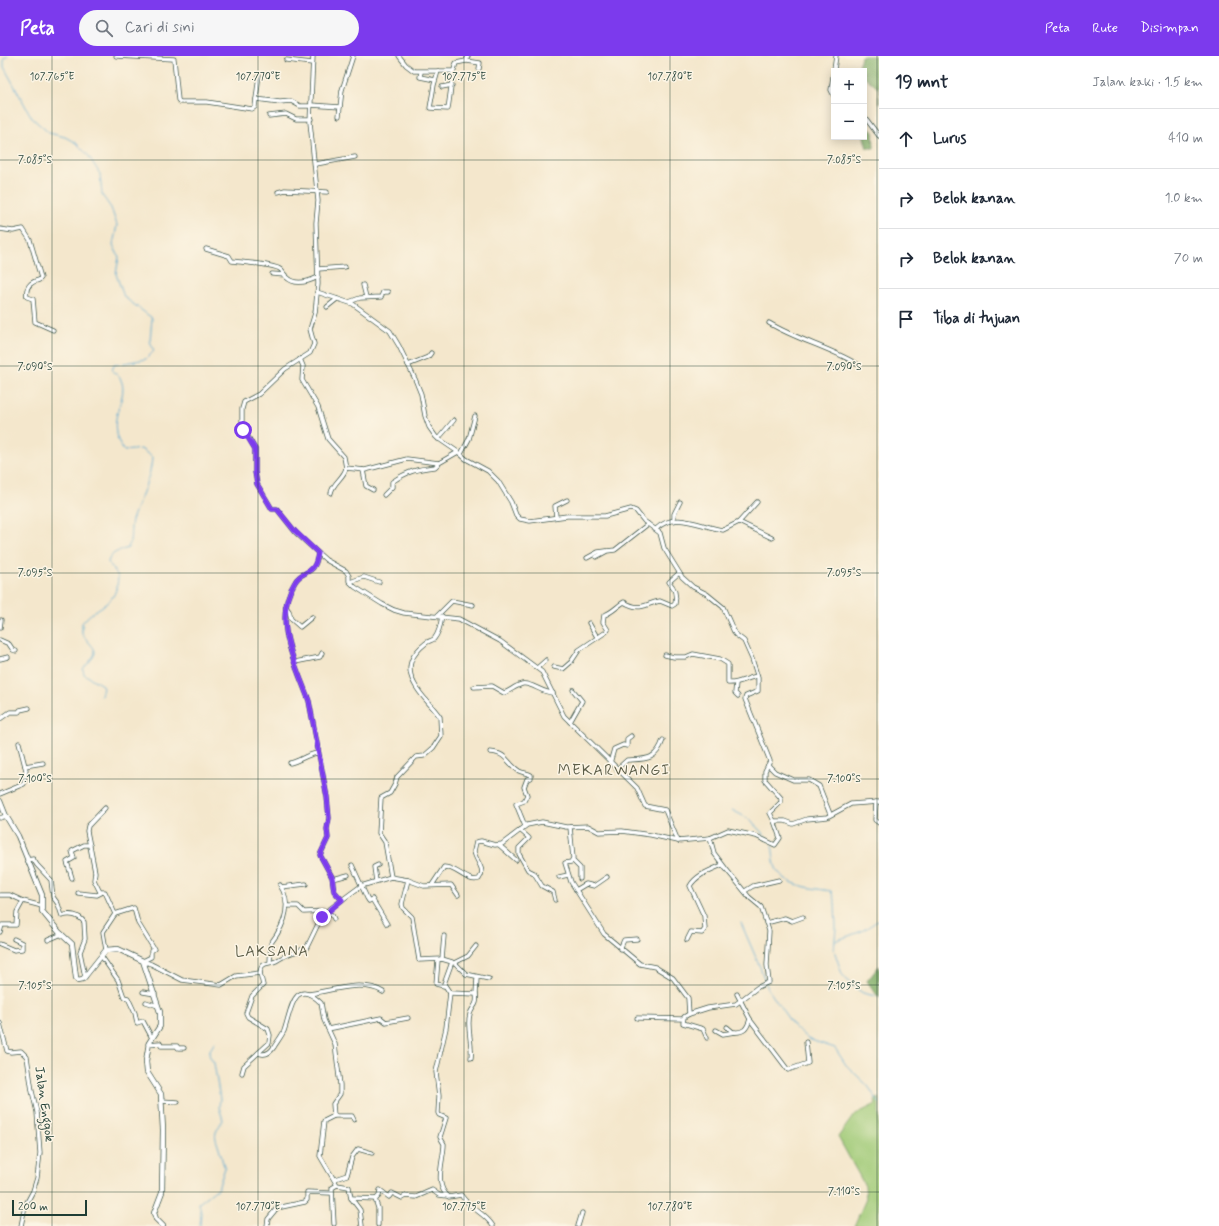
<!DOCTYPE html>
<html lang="id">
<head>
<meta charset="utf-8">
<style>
	body { margin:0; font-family:Mynerve,sans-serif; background:#f6f6f7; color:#1f2937 }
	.controls { position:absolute; right:12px; top:12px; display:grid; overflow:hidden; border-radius:0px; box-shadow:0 2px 10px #0003 }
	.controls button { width:36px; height:36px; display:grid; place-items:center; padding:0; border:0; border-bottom:1px solid #e0e1e3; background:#fff; color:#1f2937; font:20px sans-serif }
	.scale { position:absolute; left:12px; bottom:10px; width:75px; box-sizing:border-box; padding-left:4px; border:2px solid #1f3d34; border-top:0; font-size:11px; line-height:14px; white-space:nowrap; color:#1f3d34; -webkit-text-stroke:3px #fcf5e5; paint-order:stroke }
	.stop { position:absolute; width:12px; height:12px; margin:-9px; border:3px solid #7c3aed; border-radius:50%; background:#fff }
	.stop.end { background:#7c3aed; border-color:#fff; box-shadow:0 1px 4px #0008 }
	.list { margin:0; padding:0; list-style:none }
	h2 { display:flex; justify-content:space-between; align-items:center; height:52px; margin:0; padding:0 16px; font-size:17px }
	h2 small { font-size:13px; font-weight:400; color:#747a83 }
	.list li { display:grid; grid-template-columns:26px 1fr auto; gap:12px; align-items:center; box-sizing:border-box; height:60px; padding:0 16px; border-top:1px solid #e0e1e3 }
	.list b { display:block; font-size:15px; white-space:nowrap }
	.list em { font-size:13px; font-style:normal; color:#747a83 }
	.icon { flex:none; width:22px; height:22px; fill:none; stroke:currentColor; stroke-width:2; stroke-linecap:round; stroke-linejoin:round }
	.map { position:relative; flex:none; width:879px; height:1170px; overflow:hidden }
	header { display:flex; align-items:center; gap:24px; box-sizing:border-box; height:56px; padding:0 20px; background:#7c3aed; color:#fff }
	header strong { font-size:19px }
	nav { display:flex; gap:22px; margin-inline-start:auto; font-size:14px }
	.search { width:280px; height:36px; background:#f6f6f7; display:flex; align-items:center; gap:10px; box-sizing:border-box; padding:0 14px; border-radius:22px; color:#747a83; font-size:15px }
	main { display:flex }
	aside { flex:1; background:#fff }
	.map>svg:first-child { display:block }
	.green { fill:#9ec975; stroke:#5e8354 }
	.forest { fill:#7ead66; stroke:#4e754d }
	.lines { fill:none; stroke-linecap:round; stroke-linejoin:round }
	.stream { stroke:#58a8d2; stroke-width:1 }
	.minor-casing { stroke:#3f564b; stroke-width:5 }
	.major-casing { stroke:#3f564b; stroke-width:6 }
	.minor { stroke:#fff; stroke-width:3.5 }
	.major { stroke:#fff; stroke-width:4.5 }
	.route { stroke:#7c3aed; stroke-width:5 }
	.ticks { fill:none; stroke:#1f3d34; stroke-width:1; stroke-opacity:0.45 }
	.labels { text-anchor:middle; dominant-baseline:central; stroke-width:3; stroke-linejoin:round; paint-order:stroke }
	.street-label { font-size:13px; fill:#1f3d34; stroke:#fcf5e5 }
	.quarter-label { font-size:15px; letter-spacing:1px; fill:#5d5e49; stroke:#fcf5e5 }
	.ticks-label { font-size:10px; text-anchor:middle; fill:#1f3d34; stroke:#fcf5e5; stroke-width:3; stroke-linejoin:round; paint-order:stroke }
</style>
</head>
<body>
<header>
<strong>Peta</strong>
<div class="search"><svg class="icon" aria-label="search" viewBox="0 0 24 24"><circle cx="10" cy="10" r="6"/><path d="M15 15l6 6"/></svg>Cari di sini</div>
<nav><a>Peta</a><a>Rute</a><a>Disimpan</a></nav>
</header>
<main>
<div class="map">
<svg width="879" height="1170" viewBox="0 0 879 1170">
	<rect width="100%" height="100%" fill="#fcf5e5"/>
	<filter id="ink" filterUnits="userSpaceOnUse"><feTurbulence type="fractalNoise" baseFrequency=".025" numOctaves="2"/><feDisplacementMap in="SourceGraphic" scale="8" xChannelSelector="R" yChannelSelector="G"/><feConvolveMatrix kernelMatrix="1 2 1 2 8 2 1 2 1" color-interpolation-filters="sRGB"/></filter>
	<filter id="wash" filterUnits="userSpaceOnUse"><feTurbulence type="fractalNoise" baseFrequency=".012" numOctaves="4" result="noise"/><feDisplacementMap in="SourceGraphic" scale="16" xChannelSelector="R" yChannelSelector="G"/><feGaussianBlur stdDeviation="0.9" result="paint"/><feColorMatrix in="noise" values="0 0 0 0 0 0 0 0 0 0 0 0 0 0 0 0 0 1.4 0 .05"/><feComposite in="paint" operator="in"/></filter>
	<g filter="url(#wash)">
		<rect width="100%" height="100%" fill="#f4e7cc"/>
		<polygon class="green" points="879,1042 879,1170 854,1170 866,1143 865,1130 838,1081 854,1059 876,1048 875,1044"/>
		<g class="forest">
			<polygon points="861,0 879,0 879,47 879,33 864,20 864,15 858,15"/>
			<polygon points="864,64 873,76 874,92 867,92 864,81"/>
			<polygon points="879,910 879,942 867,925"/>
		</g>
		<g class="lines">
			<g class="stream">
				<path d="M8 0 4 2V11L32 62 49 77 65 81 76 87 88 99 100 118 102 139 111 152 117 169 113 189 119 201 116 218 124 241 152 262 150 285 154 295 146 303 114 309 112 315C115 317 120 321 121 324 130 344 102 364 124 395L141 393 152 401C152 420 138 446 132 464 130 473 132 482 128 492 119 495 111 496 108 506L118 520C117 552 99 546 82 567V578C97 597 101 593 83 613L84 618 102 629 103 632 101 639"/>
				<polyline points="732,754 749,763 770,785"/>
				<path d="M772 790C774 797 773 807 777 814 788 831 813 832 831 835L835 847 836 872 834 894 842 918 851 929 863 937 879 941"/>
				<polyline points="741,867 760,911 768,933 794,971 808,983 835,992 846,1009 868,1030 879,1047"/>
				<polyline points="835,885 862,875 879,864"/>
				<path d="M200 1170 201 1156 199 1147 218 1132 225 1112C222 1106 222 1102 220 1096 215 1078 212 1081 223 1064L219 1051 220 1043 214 1007 209 999 210 994 215 986"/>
			</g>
		</g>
	</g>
	<g filter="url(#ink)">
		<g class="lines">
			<defs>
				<g id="minor">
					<polyline points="116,0 174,3 178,44 180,46 207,46 252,53 255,51 256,43 280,46 291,45 300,50 311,50"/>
					<polyline points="313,0 310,66 318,145 316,167 318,228 315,257 310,273 314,288 310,297 285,313 259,338 244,346 242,353 242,370 255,393 255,416 257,428 272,453 277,453 296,477 326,504 346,515 349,520 349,525 355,531 382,548 394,554 404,557 459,563 500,585 542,616 564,660 637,732 645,750 665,754 678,785 710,782 728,774 756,780 775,789 780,782 774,765 785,765 793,768 807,763 827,761 851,748 879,746"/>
					<polyline points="399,0 406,9 414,15 453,15"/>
					<polyline points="286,4 312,7"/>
					<polyline points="467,5 480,7 479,13"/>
					<polyline points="438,15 434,29 430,52 448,53 453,17 456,7 466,5 468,0"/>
					<polyline points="421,16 420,21 435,24"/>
					<polyline points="442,31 452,29"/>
					<polyline points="834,40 831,34 836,0"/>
					<polyline points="256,43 259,19"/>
					<polyline points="311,49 340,51"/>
					<polyline points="269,60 286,58 296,63 311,63"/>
					<polyline points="339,60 342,34 353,0"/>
					<polyline points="864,60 879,80"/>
					<polyline points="316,108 355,101"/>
					<polyline points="278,136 285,134 327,136"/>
					<path d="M0 173 13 175 23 173 30 184 41 222 39 224C30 226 25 232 27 241L33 243 35 266 53 274"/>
					<path d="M206 193 229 200 232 205C247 207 263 207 278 212 283 214 283 217 286 221 295 230 308 226 318 221"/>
					<polyline points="318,213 345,211"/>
					<polyline points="272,218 285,219"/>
					<polyline points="363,229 366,241"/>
					<polyline points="317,236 353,248 390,275 399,290 415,323 421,338 425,360 429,371 436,381 458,396"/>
					<polyline points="349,246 360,242 381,241 383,236 388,236"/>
					<polyline points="327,251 337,243"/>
					<path d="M769 267C797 284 829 291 857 308"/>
					<polyline points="300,303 303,310 302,324 318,351 328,383 344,401 346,412 365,414 407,403 439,407 458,396 466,403 488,415 498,425 511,446 516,459 520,463 530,465 567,460 605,460 631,453 636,455 644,465 660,477 664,492 682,521 693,531 707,538 723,551 735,578 744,585 752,603 758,622 758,635 746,640 745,643 770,705 765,715 765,724 781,742 781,746 770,757 774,765"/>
					<polyline points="408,309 428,301 431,297"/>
					<polyline points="438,383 454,364"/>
					<polyline points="461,398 469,383 475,360"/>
					<polyline points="363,414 366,430 373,434"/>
					<path d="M331 437C333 426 344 422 346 412"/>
					<path d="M384 439 392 431V426C408 415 417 413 435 411L439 407"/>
					<polyline points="556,461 555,450 567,444"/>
					<polyline points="674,465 674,458 680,446"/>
					<polyline points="739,466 772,482"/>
					<path d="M656 473C675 454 701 471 723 474L739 466 757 446"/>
					<path d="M318 497C315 522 303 512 295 526 271 564 296 608 309 645L327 741 329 762 327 773 328 782 320 799 332 821 334 835 342 844"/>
					<polyline points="596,501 607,495 615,494 648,468"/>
					<polyline points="587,502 598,496 606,495"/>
					<polyline points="350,526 364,521 379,526"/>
					<polyline points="286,551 289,555 291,563 300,571 312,561"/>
					<polyline points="437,560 452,545 473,549"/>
					<polyline points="589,567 597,581"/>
					<polyline points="0,572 1,564"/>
					<polyline points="0,584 9,588 13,594 16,595"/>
					<path d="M665 599 674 601H686L693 598 720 603 728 608V627C738 628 747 622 757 620"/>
					<polyline points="0,603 8,601"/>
					<polyline points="295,606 320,601 322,597"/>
					<path d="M554 611 563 613 571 606 579 594 606 576 608 574 603 566 604 559C612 557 617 550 624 546 641 556 644 548 660 545L672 550 675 548C677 539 675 532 669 526L679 517"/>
					<polyline points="537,612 546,604"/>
					<polyline points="736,627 735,637 738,640"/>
					<path d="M474 631 492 630 504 637C510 635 515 630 522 628 531 626 542 637 553 637"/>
					<polyline points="0,663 10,656 19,656 20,654 29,652"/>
					<polyline points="570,666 582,645 573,634"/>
					<path d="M490 696C508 697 507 708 519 715 523 717 527 717 531 719V722L527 723 524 731 527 739 524 745 516 748 525 770"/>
					<path d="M290 707C300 705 307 698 318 697"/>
					<polyline points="610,707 614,693 623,689 627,690 627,683 631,680"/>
					<polyline points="768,709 775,716 793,724 809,724 819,730 830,758"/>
					<polyline points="25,710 43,707"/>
					<path d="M617 713 627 704C645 703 656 705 663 684"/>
					<polyline points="0,738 24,728 26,714 19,687"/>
					<polyline points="876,746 875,764 879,767"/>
					<polyline points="105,752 88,770 87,775 95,816 94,824 100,836 105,836 115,858 103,876 106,894"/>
					<polyline points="0,762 6,760"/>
					<polyline points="570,771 573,802 571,806 565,807 571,826 604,878 640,908 655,911 673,922 688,942 689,958 708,952 736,948 758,931 769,926 767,909 769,875 761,851 749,841 726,813 714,797 710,782"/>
					<polyline points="520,774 529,782 519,792 519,798 528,814 534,817 542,830 553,836 555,844"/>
					<polyline points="499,789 516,804"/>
					<path d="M27 804 33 803 37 809 51 824 53 841 58 848 62 860C70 857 79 859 84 866L85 883 80 896 85 921"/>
					<polyline points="573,805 580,812 580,823"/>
					<polyline points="352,809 367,842 369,845 372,843 387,868"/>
					<path d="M391 821 385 786 379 777 381 742 390 737 395 728 397 721 416 701 424 700 433 692 441 680 440 661C432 649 420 640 414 627 405 610 412 598 426 587 428 585 431 585 434 583 439 577 441 567 442 560"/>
					<polyline points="559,821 568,819"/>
					<polyline points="72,822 67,806 74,802 72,795 84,789 90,789"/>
					<polyline points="333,823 348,819"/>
					<path d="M408 824 402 848 403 852 412 861 419 904 442 903 452 906 444 928 450 937 446 972 436 1016 439 1040 438 1057 439 1059 446 1062 440 1081 444 1088C444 1104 433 1129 449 1141L461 1139C470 1153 484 1156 493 1170"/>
					<polyline points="376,825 374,811 378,809"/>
					<path d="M432 829 444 811C457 811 467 827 479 823 487 813 475 805 474 795L476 786 481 785 495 789 502 788 527 769 542 766 566 771 588 770 599 776 622 775 651 779 678 785"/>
					<polyline points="281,831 306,828"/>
					<polyline points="576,834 586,828 594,830 607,821"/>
					<polyline points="745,835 753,830 779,824"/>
					<polyline points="78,837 97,839 101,837"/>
					<polyline points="0,839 10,839 23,845 42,850"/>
					<polyline points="288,850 298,850 304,856 327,855"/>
					<polyline points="326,856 332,859 334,863"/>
					<polyline points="115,858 134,852 138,867 154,893 151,895 151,901 143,905"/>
					<polyline points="766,867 785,862 792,865 803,861"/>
					<polyline points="0,876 2,869 16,869 17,856 23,845"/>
					<polyline points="48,884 62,878"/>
					<path d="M687 884 691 876 702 877 705 873 704 860 690 830C696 819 711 814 722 809"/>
					<polyline points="0,888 14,894 22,893 22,887 14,883"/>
					<polyline points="620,893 624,884 637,883"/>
					<polyline points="102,901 118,924 124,941 128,942 135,957 137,967 143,965 152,982"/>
					<polyline points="442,903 444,880"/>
					<polyline points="438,904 436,928 444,930"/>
					<path d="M143 905 151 908 182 924 221 929 236 920 260 917C261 905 268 909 276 905 288 898 292 896 306 893L320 864 327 855 361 830 391 821 408 824 424 830 451 829 458 839"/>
					<path d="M270 906 271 887C284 870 293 849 280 829"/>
					<polyline points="454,907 468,900 476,890"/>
					<polyline points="455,907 466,918 489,923"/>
					<polyline points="143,936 155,938"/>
					<polyline points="450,937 476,938 477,922"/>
					<path d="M309 938C330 935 362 923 383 936"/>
					<polyline points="737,938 751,965 788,1014 808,1007 806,986"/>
					<polyline points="146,946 158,950"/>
					<polyline points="689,958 684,961 683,967 703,973 707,982"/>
					<polyline points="637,962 683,963"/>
					<polyline points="0,967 7,995 11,996 21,995 27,1001 32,1035 37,1056 40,1097 37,1122 33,1135 25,1150 21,1170"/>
					<path d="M727 971 733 976C744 977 747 973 750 963"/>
					<polyline points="328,973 381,962 386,966 408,962"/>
					<polyline points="716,974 723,978 735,976"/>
					<polyline points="148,988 160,987 161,990 177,990 178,992 184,992"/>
					<path d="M258 997C265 1000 270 997 274 991 277 986 281 981 284 975 291 956 293 919 321 947L324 964 335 988 340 1029V1038L333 1048 334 1060 324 1065 320 1100 337 1129 349 1131 351 1142 360 1154 362 1170"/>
					<path d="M471 1002C473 990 466 970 470 958 473 949 478 950 476 938"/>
					<polyline points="242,1017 244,1010 269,987 270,979 268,973 248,961 246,957 252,940 263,929 260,917"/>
					<polyline points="161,1045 178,1046"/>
					<polyline points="333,1060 352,1060 354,1064"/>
					<polyline points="335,1123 347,1119 352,1101 358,1093 372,1097"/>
					<polyline points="351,1142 376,1143 379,1140 380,1134 389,1141 392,1137 402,1142 405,1140 416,1141 432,1134 439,1139 447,1140"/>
					<polyline points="375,1143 378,1152 378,1169"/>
					<polyline points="334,1168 332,1132 337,1129"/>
					<polyline points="267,1170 268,1163 277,1152 305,1146 307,1144 307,1136 331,1137"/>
					<polyline points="578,1170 582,1157"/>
				</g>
				<polyline id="major" points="0,745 6,760 18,780 42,839 42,855 59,876 72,888 76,922 78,924 83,923 106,894 118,893 143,905 160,956 160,970 149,987 146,1005 147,1016 161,1038 163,1074 162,1136 154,1157 156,1163 163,1170"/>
			</defs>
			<use href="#minor" class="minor-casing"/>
			<use href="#major" class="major-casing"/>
			<use href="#minor" class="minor"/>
			<use href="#major" class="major"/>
		</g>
	</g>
	<g class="lines" filter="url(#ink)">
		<path class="route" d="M243 374 255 393V416L257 428 272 453H277L294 474 318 497C314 522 303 512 295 526 271 564 296 608 309 645L327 741 329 762 327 773 328 782 320 799 332 821 334 835 342 844 322 861"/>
	</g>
	<path class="ticks" d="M52 0V1170M258 0V1170M464 0V1170M670 0V1170M877 0V1170M0 104H879M0 310H879M0 517H879M0 723H879M0 929H879M0 1136H879"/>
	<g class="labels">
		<g class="street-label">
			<text transform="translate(44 1048) rotate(82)">Jalan Enggok</text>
		</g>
		<g class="quarter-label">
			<text x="614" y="715">MEKARWANGI</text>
			<text x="272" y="896">LAKSANA</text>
		</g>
	</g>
	<g class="ticks-label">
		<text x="52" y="24">107.765°E</text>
		<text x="258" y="24">107.770°E</text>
		<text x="464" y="24">107.775°E</text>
		<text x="670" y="24">107.780°E</text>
		<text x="35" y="107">7.085°S</text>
		<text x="844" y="107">7.085°S</text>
		<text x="35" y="314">7.090°S</text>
		<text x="844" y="314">7.090°S</text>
		<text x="35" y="520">7.095°S</text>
		<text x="844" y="520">7.095°S</text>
		<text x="35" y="726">7.100°S</text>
		<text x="844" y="726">7.100°S</text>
		<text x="35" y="933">7.105°S</text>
		<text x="844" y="933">7.105°S</text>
		<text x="844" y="1139">7.110°S</text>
		<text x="258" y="1154">107.770°E</text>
		<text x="464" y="1154">107.775°E</text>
		<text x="670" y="1154">107.780°E</text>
	</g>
</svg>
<div class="controls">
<button>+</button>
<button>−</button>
</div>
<div class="scale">200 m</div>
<div class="stop" style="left:243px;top:374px"></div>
<div class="stop end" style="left:322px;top:861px"></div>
</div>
<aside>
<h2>19 mnt<small>Jalan kaki · 1.5 km</small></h2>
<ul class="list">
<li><svg class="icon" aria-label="ahead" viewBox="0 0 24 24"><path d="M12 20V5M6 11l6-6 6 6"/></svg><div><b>Lurus</b></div><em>410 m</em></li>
<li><svg class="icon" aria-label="right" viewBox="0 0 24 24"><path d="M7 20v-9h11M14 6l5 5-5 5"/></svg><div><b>Belok kanan</b></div><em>1.0 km</em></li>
<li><svg class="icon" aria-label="right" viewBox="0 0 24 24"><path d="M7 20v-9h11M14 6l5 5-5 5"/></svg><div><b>Belok kanan</b></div><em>70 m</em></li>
<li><svg class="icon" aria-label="arrive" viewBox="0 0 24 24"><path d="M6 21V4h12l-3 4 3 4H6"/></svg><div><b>Tiba di tujuan</b></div></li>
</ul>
</aside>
</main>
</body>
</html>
